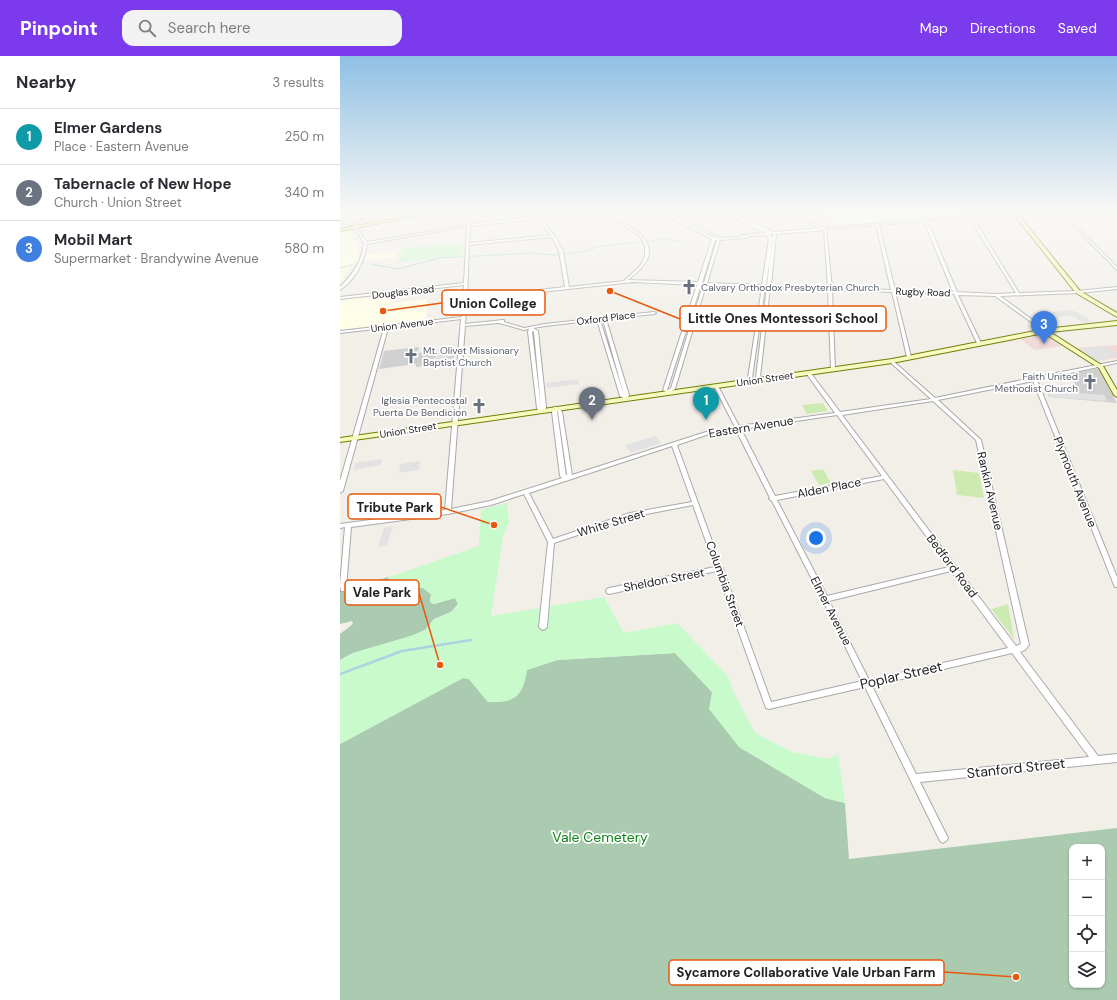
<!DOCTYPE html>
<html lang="en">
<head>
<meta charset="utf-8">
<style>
	body { margin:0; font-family:"DM Sans",sans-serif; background:#f2f2f3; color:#2b2b33 }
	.controls { position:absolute; right:12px; bottom:12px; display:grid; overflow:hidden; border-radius:8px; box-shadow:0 1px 3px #0004 }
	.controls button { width:36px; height:36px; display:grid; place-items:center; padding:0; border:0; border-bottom:1px solid #e1e1e2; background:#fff; color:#2b2b33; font:20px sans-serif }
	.you { position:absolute; left:476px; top:482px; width:14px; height:14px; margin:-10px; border:3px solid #fff; border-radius:50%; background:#1a73e8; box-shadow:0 0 0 6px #1a73e833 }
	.badge { display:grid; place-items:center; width:26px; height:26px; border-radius:50%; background:#7c3aed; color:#fff; font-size:13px; font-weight:700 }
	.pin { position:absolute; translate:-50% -33px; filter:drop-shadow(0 1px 2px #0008) }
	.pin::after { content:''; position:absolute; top:21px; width:14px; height:12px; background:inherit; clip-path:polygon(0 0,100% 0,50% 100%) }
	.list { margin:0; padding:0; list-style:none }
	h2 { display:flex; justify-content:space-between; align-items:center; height:52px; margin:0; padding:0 16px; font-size:17px }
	h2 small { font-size:13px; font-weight:400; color:#7c7c81 }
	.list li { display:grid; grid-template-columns:26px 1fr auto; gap:12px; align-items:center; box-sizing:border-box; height:56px; padding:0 16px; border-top:1px solid #e1e1e2 }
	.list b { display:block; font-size:15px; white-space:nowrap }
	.list p { margin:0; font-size:13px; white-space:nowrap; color:#7c7c81 }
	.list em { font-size:13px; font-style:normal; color:#7c7c81 }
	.icon { flex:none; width:22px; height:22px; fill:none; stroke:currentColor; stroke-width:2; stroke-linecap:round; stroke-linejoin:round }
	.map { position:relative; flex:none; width:777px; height:944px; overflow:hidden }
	header { display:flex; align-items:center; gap:24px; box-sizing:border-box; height:56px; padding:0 20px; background:#7c3aed; color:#fff }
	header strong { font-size:19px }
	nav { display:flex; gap:22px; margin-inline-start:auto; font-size:14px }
	.search { width:280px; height:36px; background:#f2f2f3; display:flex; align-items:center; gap:10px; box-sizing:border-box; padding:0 14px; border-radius:12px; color:#7c7c81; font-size:15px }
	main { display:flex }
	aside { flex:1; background:#fff }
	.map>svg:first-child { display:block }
	.residential { fill:#e0dfdf }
	.commercial { fill:#f2dad9 }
	.education { fill:#ffffe5 }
	.religious { fill:#d0d0d0 }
	.grass { fill:#cdebb0 }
	.cemetery { fill:#aacbaf; fill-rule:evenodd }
	.park { fill:#c8facc }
	.parking { fill:#e2e2e2 }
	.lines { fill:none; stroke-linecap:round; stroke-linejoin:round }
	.stream-far1 { stroke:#aad3df; stroke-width:1 }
	.stream { stroke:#aad3df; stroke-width:2.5 }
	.street-casing { stroke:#a9a9a9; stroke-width:2 }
	.secondary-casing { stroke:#707d05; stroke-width:2 }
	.street { fill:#fff; fill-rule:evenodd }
	.secondary { fill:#f7fabf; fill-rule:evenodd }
	.labels { text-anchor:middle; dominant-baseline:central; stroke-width:3.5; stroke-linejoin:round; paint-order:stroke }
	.far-worship-label { font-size:10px; fill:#5b616d; stroke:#fff; text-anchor:start }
	.far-street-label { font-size:10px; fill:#222; stroke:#fff }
	.street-label { font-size:12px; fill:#222; stroke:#fff }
	.near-street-label { font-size:14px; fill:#222; stroke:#fff }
	.near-park-label { font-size:14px; fill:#0c8416; stroke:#fff }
	.leader { fill:none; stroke:#e8590c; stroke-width:1.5 }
	.callout-dot { fill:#e8590c; stroke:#fff; stroke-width:1.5 }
	.callout { fill:#fff; stroke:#e8590c; stroke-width:1.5 }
	.callout-label { font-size:13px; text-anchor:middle; font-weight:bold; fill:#222 }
</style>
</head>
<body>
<header>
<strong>Pinpoint</strong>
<div class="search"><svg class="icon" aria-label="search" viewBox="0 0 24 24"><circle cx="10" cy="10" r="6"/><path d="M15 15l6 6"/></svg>Search here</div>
<nav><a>Map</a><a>Directions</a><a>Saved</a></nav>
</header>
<main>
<aside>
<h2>Nearby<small>3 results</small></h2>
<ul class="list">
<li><span class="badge" style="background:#0f9aa8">1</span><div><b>Elmer Gardens</b><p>Place · Eastern Avenue</p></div><em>250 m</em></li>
<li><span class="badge" style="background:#6b7280">2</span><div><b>Tabernacle of New Hope</b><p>Church · Union Street</p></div><em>340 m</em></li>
<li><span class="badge" style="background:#3f7fe0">3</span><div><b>Mobil Mart</b><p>Supermarket · Brandywine Avenue</p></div><em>580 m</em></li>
</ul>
</aside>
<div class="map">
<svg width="777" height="944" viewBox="0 0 777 944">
	<rect width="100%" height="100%" fill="#f2efe9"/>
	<polygon class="residential" points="25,156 91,156 0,172 0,164 22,162"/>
	<g class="commercial">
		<polygon points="705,279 721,290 695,294 680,283"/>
		<polygon points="777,289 777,302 758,305 736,292"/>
	</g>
	<g class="education">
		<polygon points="476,156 653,156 510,169"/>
		<polygon points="9,173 18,189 18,199 56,195 55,202 16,205 0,226 0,175"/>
		<polygon points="56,239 53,247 87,243 86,263 0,274 0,243"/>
	</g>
	<g class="religious">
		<polygon points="79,291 78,297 114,292 114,307 76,311 76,308 39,313 44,295"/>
		<polygon points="755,313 758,313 777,347 709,341 706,335 737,337 731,318"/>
	</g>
	<g class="grass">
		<polygon points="483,347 488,355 467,358 462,349"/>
		<polygon points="483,413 491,427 479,429 471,415"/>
		<polygon points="613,414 639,417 644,442 617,439"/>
		<polygon points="668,548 674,583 651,553"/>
	</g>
	<g class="cemetery">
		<polygon points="49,521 46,529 83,532 91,538 90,546 94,548 115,542 118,548 111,556 94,563 85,574 71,580 13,597 0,604 0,578 13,568 12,565 0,568 0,535"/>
		<path d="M335 597 372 636 399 691 485 742 505 747 509 803 777 772V944H0V688L123 622 129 623 148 646 187 614 217 604ZM732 791H762V929H732Z"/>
	</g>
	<g class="park">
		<polygon points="122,187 121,200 59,206 63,192"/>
		<path d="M167 447 169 466 163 481 151 560 264 541 284 577 337 567 388 620 394 637 415 677 452 696 488 703 498 698 505 747 485 742 399 691 369 653 372 636 335 597 217 604 187 614C183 641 175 647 148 646L129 623 123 622 0 688V604L13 597 71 580 85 574 94 563 111 556 118 548 115 542 94 548 90 546 91 538 83 532 46 529 49 521 139 490 141 454Z"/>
	</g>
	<g class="parking">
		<polygon points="730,254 737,256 753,266 744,267 731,259 718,261 712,256"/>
		<polygon points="760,290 765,291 777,298 777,300 757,305 739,293"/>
		<polygon points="112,293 111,300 98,303 112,302 111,307 81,311 83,303 95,302 97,295"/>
		<polygon points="238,323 239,328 207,332 206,327"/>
		<polygon points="708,335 764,339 767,345 710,341"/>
		<polygon points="315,380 321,387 291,397 285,389"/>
		<polygon points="42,403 41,409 14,414 15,407"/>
		<polygon points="80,405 79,414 59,417 60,408"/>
		<polygon points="53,470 47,489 38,491 44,472"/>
	</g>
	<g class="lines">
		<g class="stream-far1">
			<polyline points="307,186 324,183 340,186"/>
			<polyline points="31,208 58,213 100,202 193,197 213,199 242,196 262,190 302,186"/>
			<polyline points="0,212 12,209"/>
		</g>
		<polyline class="stream" points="0,618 62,595 131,584"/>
		<defs>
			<g id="street">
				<path d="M22 156H24L16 171 27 186 127 169 128 156H130V168L197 160 253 156 252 157 200 162 214 179 223 195 229 231 284 225 300 210 304 203 305 199V190L302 183 296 177 279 167 254 156H257C274 163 319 177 307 204 303 212 295 218 288 224L358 226 372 183 321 157 301 162 300 160 319 156H327L380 182 401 181 402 179 425 177 424 176 381 156H384L419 171 386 156H389L434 176 480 172 443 156H446L485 172 673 156 672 157 632 160 679 237 738 235 777 231V233L738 237 660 240 706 274 707 275 705 276 655 240 618 239 641 287 639 288 637 287 614 238 555 236 571 301 569 302 567 301 552 236 492 234 495 313 493 314 491 313 488 234 430 231 420 321 413 326 408 322 422 231 366 229 335 333 328 337 323 334 357 229 293 226 127 244 125 268 163 264H164V266L184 272 205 268 314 256 316 257 314 258 266 263 289 339 287 343H285L280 340 257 264 205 270 193 272 198 275 206 351 204 356C200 357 198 355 197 352L188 276 189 273 184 274 159 267 125 270 111 453 150 445 222 422 220 420 212 356 214 351C218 350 220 353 222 356L232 419 369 375 395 371 374 330 376 329 378 330 399 370 495 357 466 317 468 316H470L500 356 591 343 550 306V304H552L595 342 692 322 694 321H696L777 305V307L697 324 777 521V531H775L774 529 693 325 598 344 641 384 689 589 685 594 680 596 758 700 777 698V706L580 726 608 782 606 785 603 787 600 785 525 631 429 653 426 652 377 515 269 538 267 537 266 535 267 533 269 532 375 511 353 449 291 461 214 487 207 571 205 573 203 574 201 573 199 571 208 486 184 438 151 449 108 458 11 471 6 533 5 535H1L0 529 5 471 0 472V468L105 454 121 263 48 272 3 435 0 437V425L44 272 0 277V275L122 261 124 229 0 243V241L124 227 127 170 27 188C25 205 15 224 0 234V231C13 218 22 205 24 187L14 171 18 163 0 164V162L19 161ZM324 157 377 182H375ZM629 161 676 237 656 238 617 236 587 164ZM197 163 211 179 129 187 130 170ZM584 165 613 236 555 234 539 169ZM536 169 551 234 492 232 486 173ZM484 174 488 231 431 229 436 179V178ZM429 178H433V179L427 229H426L433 183ZM426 179 429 183 422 229 367 227 380 184 407 182 408 181V180ZM212 181 219 195 225 231 127 242 129 189ZM375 184H377L364 227H362ZM361 229H363L331 332 328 334H327ZM425 231H427L416 321 413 323 412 322ZM260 264H263L284 339ZM192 275 194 276 201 352 192 276ZM593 345 636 384 681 588 676 590 502 359ZM217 355 218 356 227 418 226 420ZM497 359 542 420 435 440 401 373ZM396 374 430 442 429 443 432 445 482 543 522 625 431 646 383 513V512L381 510 337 389 372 377ZM332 390 352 446 290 457 213 483 189 437ZM544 423 609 511 487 540 437 444ZM611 515 668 592 529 624 489 545ZM672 597 749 701 576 718 532 630Z"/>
				<polygon points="65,156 67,156 66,160 67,162 63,160"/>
				<polygon points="720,156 722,156 777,211 777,214"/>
				<polygon points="770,156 777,157 777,159 770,157"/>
			</g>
			<g id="secondary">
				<polygon points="91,156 98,156 0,175 0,173"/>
				<polygon points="672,156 676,156 740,235 777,257 777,261 736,237"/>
				<polygon points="777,265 777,269 710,276 763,310 777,334 777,341 774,339 759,312 704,277 552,307 0,386 0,382 552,303 705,273"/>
			</g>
		</defs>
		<use href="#street" class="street-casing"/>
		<use href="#secondary" class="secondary-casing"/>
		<use href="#street" class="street"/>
		<use href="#secondary" class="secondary"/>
	</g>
	<linearGradient id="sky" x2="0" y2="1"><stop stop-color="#8fc0e4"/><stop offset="0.54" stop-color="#f9f8f5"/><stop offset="1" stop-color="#f9f8f5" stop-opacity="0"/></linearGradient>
	<rect width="777" height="288" fill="url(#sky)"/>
	<defs>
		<symbol id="church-bare" viewBox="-9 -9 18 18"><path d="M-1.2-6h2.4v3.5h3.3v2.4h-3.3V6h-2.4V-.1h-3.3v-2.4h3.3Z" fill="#6b7280" stroke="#fff" stroke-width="2.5" paint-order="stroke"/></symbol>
	</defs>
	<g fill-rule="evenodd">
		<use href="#church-bare" x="338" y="220" width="22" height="22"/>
		<use href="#church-bare" x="60" y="289" width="22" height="22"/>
		<use href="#church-bare" x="739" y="315" width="22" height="22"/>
		<use href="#church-bare" x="128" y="339" width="22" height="22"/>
	</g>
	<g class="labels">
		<g class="far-worship-label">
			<text x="361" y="231">Calvary Orthodox Presbyterian Church</text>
			<text x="83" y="294">Mt. Olivet Missionary<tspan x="83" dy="12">Baptist Church</tspan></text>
			<text x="738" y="320" text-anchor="end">Faith United<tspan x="738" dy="12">Methodist Church</tspan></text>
			<text x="127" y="344" text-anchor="end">Iglesia Pentecostal<tspan x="127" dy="12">Puerta De Bendicion</tspan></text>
		</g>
		<g class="far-street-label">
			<text transform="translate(63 236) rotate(-6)">Douglas Road</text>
			<text transform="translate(583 236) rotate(2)">Rugby Road</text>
			<text transform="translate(266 262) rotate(-7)">Oxford Place</text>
			<text transform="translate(62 269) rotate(-7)">Union Avenue</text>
			<text transform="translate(425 323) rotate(-8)">Union Street</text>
			<text transform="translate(68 374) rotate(-9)">Union Street</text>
		</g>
		<g class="street-label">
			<text transform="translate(411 371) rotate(-9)">Eastern Avenue</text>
			<text transform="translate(735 426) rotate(68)">Plymouth Avenue</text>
			<text transform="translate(489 432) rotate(-11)">Alden Place</text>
			<text transform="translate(650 435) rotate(77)">Rankin Avenue</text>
			<text transform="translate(271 467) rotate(-17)">White Street</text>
			<text transform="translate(612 510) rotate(53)">Bedford Road</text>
			<text transform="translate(324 524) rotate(-11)">Sheldon Street</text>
			<text transform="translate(385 528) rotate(70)">Columbia Street</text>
			<text transform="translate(491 555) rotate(63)">Elmer Avenue</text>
		</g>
		<g class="near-street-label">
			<text transform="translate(561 619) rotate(-13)">Poplar Street</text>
			<text transform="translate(676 712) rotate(-6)">Stanford Street</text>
		</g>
		<g class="near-park-label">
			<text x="260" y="781">Vale Cemetery</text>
		</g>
	</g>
	<path class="leader" d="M43 255L102 247M270 235L340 263M154 469L101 451M100 609L79 537M676 921L604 916"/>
	<g class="callout-dot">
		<circle cx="43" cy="255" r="4"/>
		<circle cx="270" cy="235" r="4"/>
		<circle cx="154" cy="469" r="4"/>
		<circle cx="100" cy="609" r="4"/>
		<circle cx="676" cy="921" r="4"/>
	</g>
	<g class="callout">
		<rect x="102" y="234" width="103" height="25" rx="4"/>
		<rect x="340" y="250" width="206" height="25" rx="4"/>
		<rect x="8" y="438" width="93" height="25" rx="4"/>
		<rect x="5" y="524" width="74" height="25" rx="4"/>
		<rect x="329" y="904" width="275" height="25" rx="4"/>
	</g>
	<g class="callout-label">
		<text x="153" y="252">Union College</text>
		<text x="443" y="267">Little Ones Montessori School</text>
		<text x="55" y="456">Tribute Park</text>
		<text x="42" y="541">Vale Park</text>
		<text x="466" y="921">Sycamore Collaborative Vale Urban Farm</text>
	</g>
</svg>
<div class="controls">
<button>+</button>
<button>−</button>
<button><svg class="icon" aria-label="locate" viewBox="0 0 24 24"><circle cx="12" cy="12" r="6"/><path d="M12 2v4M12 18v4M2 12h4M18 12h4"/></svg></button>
<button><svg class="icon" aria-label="layers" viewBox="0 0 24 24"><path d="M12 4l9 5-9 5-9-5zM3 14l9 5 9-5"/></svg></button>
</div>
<div class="you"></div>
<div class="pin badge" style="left:366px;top:364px;background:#0f9aa8">1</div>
<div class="pin badge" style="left:252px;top:364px;background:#6b7280">2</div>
<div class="pin badge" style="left:704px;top:288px;background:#3f7fe0">3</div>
</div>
</main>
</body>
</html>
